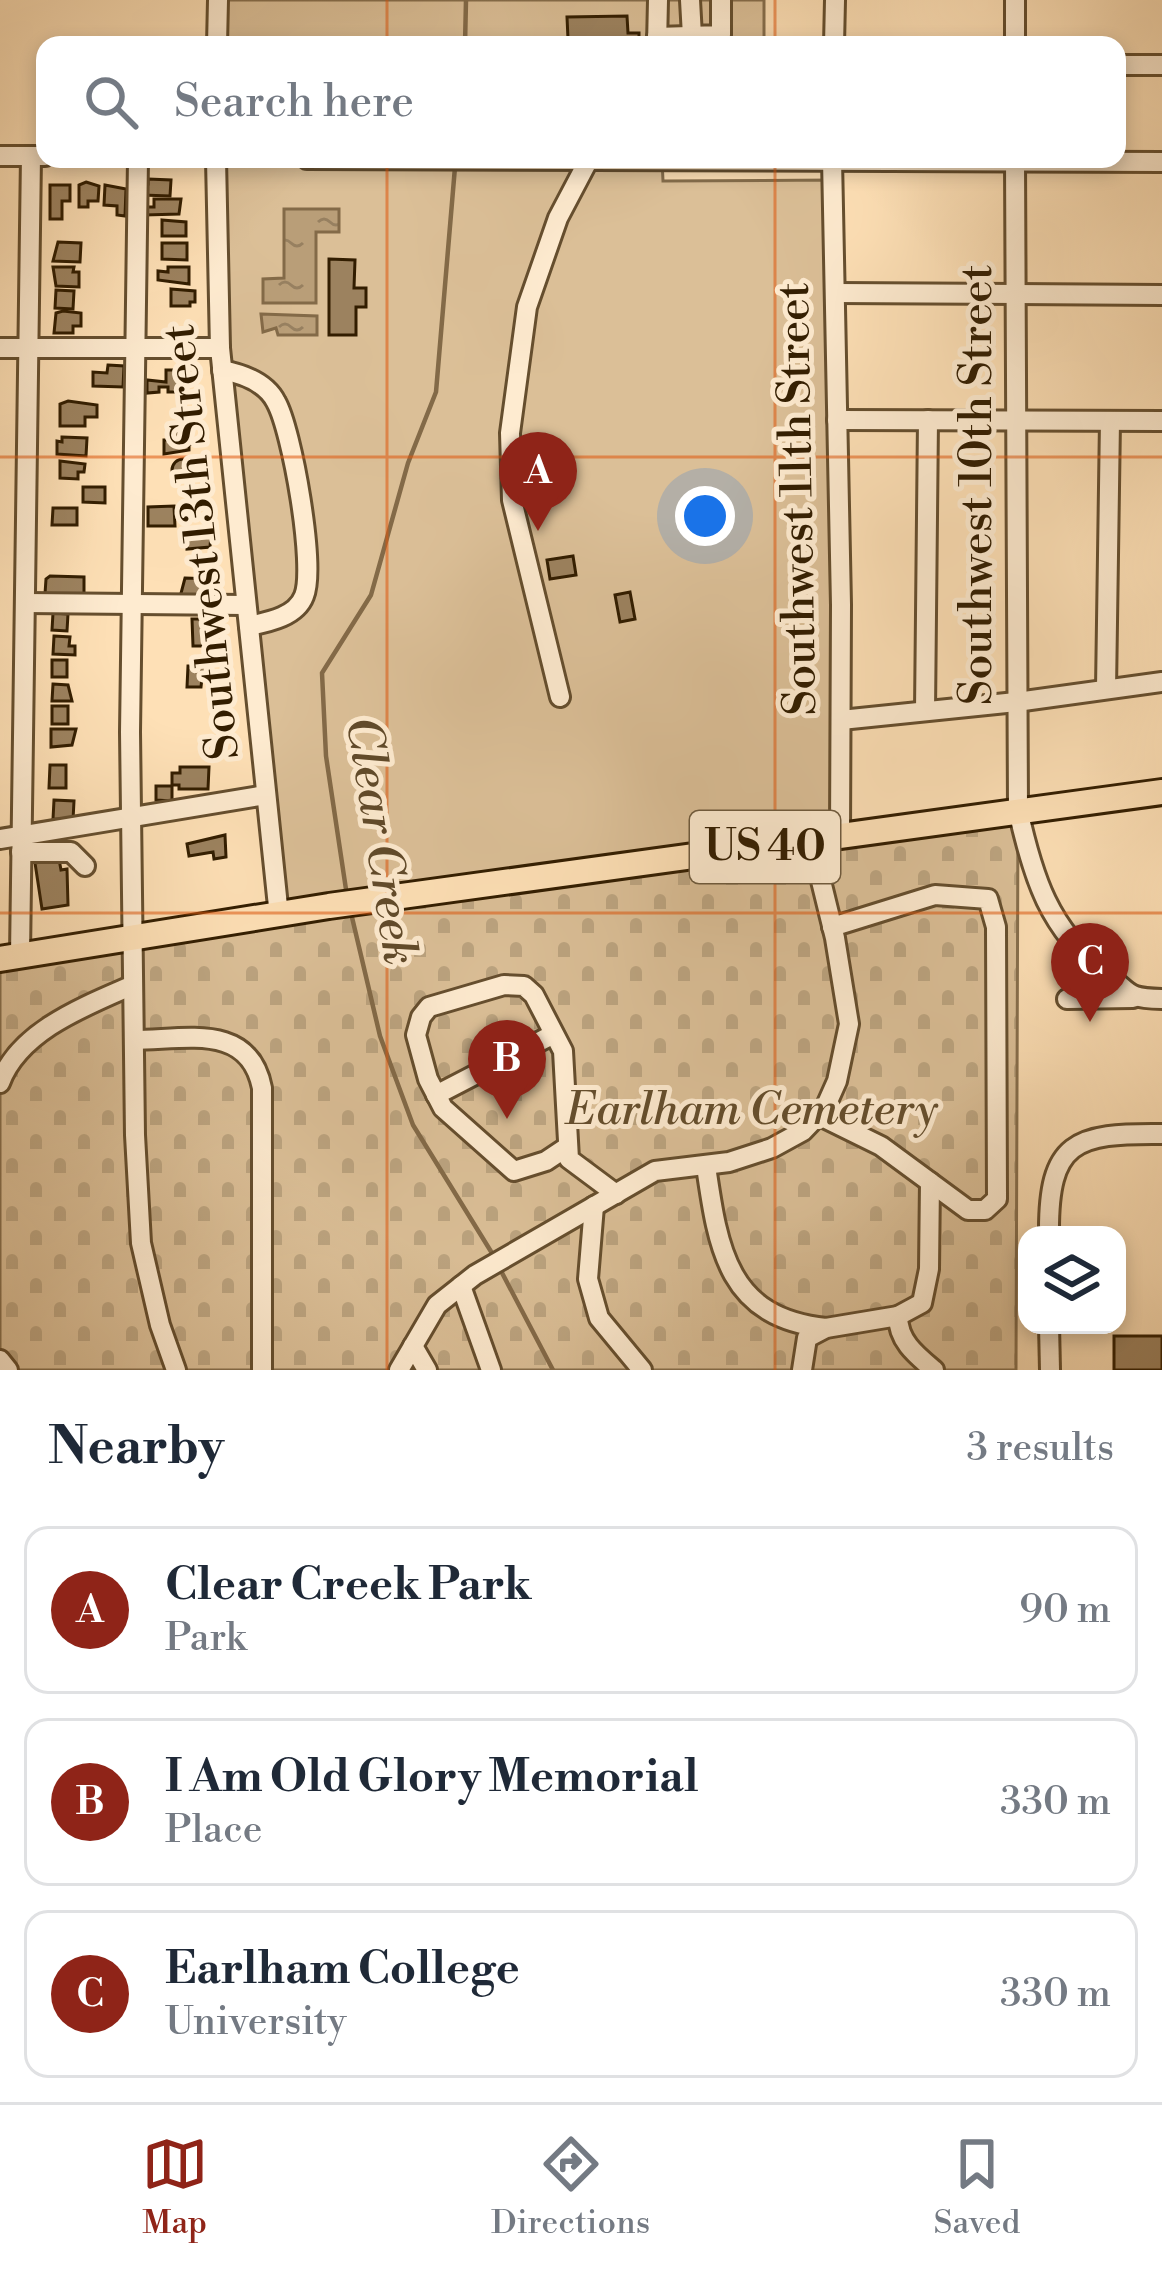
<!DOCTYPE html>
<html lang="en">
<head>
<meta charset="utf-8">
<style>
	body { margin:0; font-family:"Libre Bodoni",serif; background:#f6f6f7; color:#1f2937 }
	.controls { position:absolute; right:36px; bottom:36px; display:grid; overflow:hidden; border-radius:24px; box-shadow:0 6px 18px #0003 }
	.controls button { width:108px; height:108px; display:grid; place-items:center; padding:0; border:0; border-bottom:3px solid #e0e1e3; background:#fff; color:#1f2937; font:60px sans-serif }
	.you { position:absolute; left:705px; top:516px; width:42px; height:42px; margin:-30px; border:9px solid #fff; border-radius:50%; background:#1a73e8; box-shadow:0 0 0 18px #1a73e833 }
	.badge { display:grid; place-items:center; width:78px; height:78px; border-radius:50%; background:#8f2418; color:#fff; font-size:39px; font-weight:700 }
	.pin { position:absolute; translate:-50% -99px; filter:drop-shadow(0 3px 6px #0008) }
	.pin::after { content:''; position:absolute; top:63px; width:42px; height:36px; background:inherit; clip-path:polygon(0 0,100% 0,50% 100%) }
	.list { margin:0; padding:0; list-style:none }
	h2 { display:flex; justify-content:space-between; align-items:center; height:156px; margin:0; padding:0 48px; font-size:51px }
	h2 small { font-size:39px; font-weight:400; color:#747a83 }
	.list li { display:grid; grid-template-columns:78px 1fr auto; gap:36px; align-items:center; box-sizing:border-box; height:168px; margin:0 24px 24px; padding:0 24px; border:3px solid #e0e1e3; border-radius:24px }
	.list b { display:block; font-size:45px; white-space:nowrap }
	.list p { margin:0; font-size:39px; white-space:nowrap; color:#747a83 }
	.list em { font-size:39px; font-style:normal; color:#747a83 }
	.icon { flex:none; width:66px; height:66px; fill:none; stroke:currentColor; stroke-width:2; stroke-linecap:round; stroke-linejoin:round }
	.map { position:relative; flex:none; width:1162px; height:1370px; overflow:hidden }
	.search { position:absolute; background:#fff; box-shadow:0 6px 18px #0003; left:36px; right:36px; top:36px; height:132px; display:flex; align-items:center; gap:30px; box-sizing:border-box; padding:0 42px; border-radius:24px; color:#747a83; font-size:45px }
	.sheet { height:732px; background:#fff }
	nav { display:flex; justify-content:space-around; align-items:center; box-sizing:border-box; height:168px; border-top:3px solid #e0e1e3; background:#fff; font-size:33px; color:#747a83 }
	nav a { display:grid; justify-items:center; gap:6px }
	nav .on { color:#8f2418 }
	.map>svg:first-child { display:block }
	.green { fill:#dbbf97; stroke:#866e4c; stroke-width:3 }
	.cemetery { fill:url(#cemetery-stones); stroke:#866e4c; stroke-width:3 }
	.water { fill:url(#water-ripples); stroke:#836a48; stroke-width:3 }
	.lines { fill:none; stroke-linecap:round; stroke-linejoin:round }
	.stream { stroke:#836a48; stroke-width:4.5 }
	.building { fill:#9c825f; stroke:#321d00; stroke-width:3 }
	.minor-casing { stroke:#654e2e; stroke-width:24 }
	.major-casing { stroke:#321d00; stroke-width:30 }
	.minor { stroke:#feebd0; stroke-width:18 }
	.major { stroke:#fee0b6; stroke-width:24 }
	.grid { fill:none; stroke:#df560b; stroke-width:3; stroke-opacity:0.55 }
	.labels { text-anchor:middle; dominant-baseline:central; stroke-width:10; stroke-linejoin:round; paint-order:stroke }
	.shield { fill:#feebd0; stroke:#6f5b3e; stroke-width:3 }
	.shield-label { font-size:42px; font-weight:bold; fill:#321d00 }
	.street-label { font-size:45px; fill:#321d00; stroke:#feebd0 }
	.park-label { font-size:45px; font-style:italic; fill:#654e2d; stroke:#feebd0 }
	.water-label { font-size:48px; font-style:italic; fill:#614a2a; stroke:#feebd0 }
</style>
</head>
<body>
<div class="map">
<svg width="1162" height="1370" viewBox="0 0 1162 1370">
	<defs>
		<pattern id="cemetery-stones" width="16" height="16" patternUnits="userSpaceOnUse" patternTransform="scale(3)"><rect width="16" height="16" fill="#dbbf97"/><path d="M2 7V4a2 2 0 0 1 4 0v3zM10 15v-3a2 2 0 0 1 4 0v3z" fill="#bca480"/></pattern>
		<pattern id="water-ripples" width="26" height="14" patternUnits="userSpaceOnUse" patternTransform="scale(3)"><rect width="26" height="14" fill="#b99e78"/><path d="M2 4q2-2 4 0t4 0M15 11q2-2 4 0t4 0" fill="none" stroke="#978060"/></pattern>
	</defs>
	<rect width="100%" height="100%" fill="#fee0b6"/>
	<filter id="stains"><feTurbulence type="fractalNoise" baseFrequency=".00167" numOctaves="4"/><feColorMatrix values="0 0 0 0 .2 0 0 0 0 .09 0 0 0 0 .02 0 0 0 .5 -.17"/></filter>
	<radialGradient id="worn" r=".72"><stop offset=".6" stop-color="#630" stop-opacity="0"/><stop offset="1" stop-color="#630" stop-opacity=".3"/></radialGradient>
	<g class="green">
		<rect x="218" y="0" width="546" height="45"/>
		<polygon points="216,159 662,159 663,181 833,180 840,836 279,916 239,552"/>
	</g>
	<polygon class="cemetery" points="1018,810 1016,1370 0,1370 0,959"/>
	<g class="water">
		<polygon points="284,209 339,209 339,232 316,232 316,303 263,303 263,279 284,278"/>
		<polygon points="261,314 317,316 317,335 278,335 276,328 263,332"/>
	</g>
	<g class="lines">
		<g class="stream">
			<polyline points="465,45 466,0"/>
			<polyline points="347,896 326,756 322,673 371,595 408,463 436,392 455,167"/>
			<polyline points="351,913 380,1036 413,1125 495,1258"/>
			<polyline points="500,1269 553,1370"/>
		</g>
	</g>
	<g class="building">
		<polygon points="627,16 628,33 639,33 639,45 561,45 561,39 568,39 567,17"/>
		<polygon points="148,179 171,180 170,196 142,195 142,184 148,184"/>
		<polygon points="86,182 99,186 98,201 88,201 88,207 79,207 79,185"/>
		<polygon points="50,185 70,185 70,201 62,201 62,219 50,219"/>
		<polygon points="105,185 126,189 125,216 117,215 117,206 104,205"/>
		<polygon points="154,199 181,199 179,214 145,215 145,207 154,207"/>
		<polygon points="162,220 186,222 186,236 162,236"/>
		<polygon points="58,242 81,243 80,262 53,261"/>
		<polygon points="162,243 187,243 187,260 162,259"/>
		<polygon points="329,259 355,260 354,288 366,288 366,307 356,307 356,335 329,335"/>
		<polygon points="53,267 74,267 73,272 79,272 79,287 56,286"/>
		<polygon points="168,267 189,267 189,284 158,280 158,271 168,272"/>
		<polygon points="171,289 195,291 195,302 190,302 190,306 171,306"/>
		<polygon points="56,290 74,291 73,309 55,308"/>
		<polygon points="63,311 81,313 81,326 73,326 73,333 54,333 56,313"/>
		<polygon points="108,365 124,366 123,387 93,386 93,372 107,373"/>
		<polygon points="166,370 189,370 186,392 168,392 168,387 159,387 159,392 147,393 147,380 166,382"/>
		<polygon points="68,401 97,405 97,417 85,417 85,426 60,426 60,404"/>
		<polygon points="174,431 189,431 194,444 189,444 189,450 164,454 164,440 175,440"/>
		<polygon points="62,437 87,438 86,456 57,454 57,441 62,442"/>
		<circle cx="183" cy="470" r="11"/>
		<polygon points="60,461 85,464 84,472 78,472 78,479 60,478"/>
		<polygon points="83,487 105,487 105,503 83,502"/>
		<polygon points="174,506 175,526 148,526 148,507"/>
		<polygon points="53,508 77,508 77,525 52,525"/>
		<polygon points="187,531 211,534 210,547 187,549"/>
		<polygon points="573,556 576,575 550,579 547,560"/>
		<polygon points="50,576 84,577 84,595 45,594 46,579"/>
		<polygon points="185,578 212,579 212,598 180,597"/>
		<polygon points="630,592 635,619 620,622 615,595"/>
		<polygon points="53,613 68,614 67,631 52,630"/>
		<polygon points="192,619 210,619 213,646 193,646"/>
		<polygon points="54,636 70,637 69,646 75,646 75,655 53,654"/>
		<rect x="52" y="660" width="15" height="17"/>
		<polygon points="188,666 210,666 210,678 202,678 201,687 187,687"/>
		<polygon points="53,684 68,685 72,701 52,701"/>
		<rect x="52" y="706" width="16" height="18"/>
		<polygon points="51,729 76,729 72,745 51,747"/>
		<polygon points="50,765 66,765 66,788 49,788"/>
		<polygon points="180,767 209,767 208,789 179,789 179,785 172,785 172,773 180,773"/>
		<polygon points="156,786 172,786 172,801 156,800"/>
		<polygon points="54,800 74,801 73,820 53,819"/>
		<polygon points="225,835 226,857 214,859 213,852 189,856 187,844"/>
		<polygon points="59,859 61,870 67,869 68,905 42,909 35,863"/>
		<rect x="1114" y="1336" width="48" height="34"/>
	</g>
	<g class="lines">
		<defs>
			<g id="minor">
				<polyline points="690,0 692,36"/>
				<polyline points="657,37 721,35 721,0"/>
				<polyline points="217,45 218,0"/>
				<polyline points="657,45 658,0"/>
				<polyline points="834,45 835,0"/>
				<polyline points="1015,45 1015,0"/>
				<polyline points="1117,65 1162,65"/>
				<polyline points="0,156 45,156"/>
				<polyline points="138,159 130,732 135,1135 141,1243 160,1325 176,1370"/>
				<polyline points="216,159 220,348 279,916"/>
				<polyline points="307,159 1162,162"/>
				<polyline points="832,159 841,605 840,836"/>
				<path d="M1015 159 1018 810C1033 878 1049 929 1105 973 1133 994 1125 998 1162 999"/>
				<polyline points="835,293 1162,295"/>
				<polyline points="0,348 220,348"/>
				<path d="M222 370C243 374 266 382 276 402 292 430 316 567 304 596 296 617 268 622 249 626"/>
				<polyline points="837,420 1162,421"/>
				<polyline points="25,603 246,605"/>
				<polyline points="1106,689 1110,421"/>
				<polyline points="560,697 512,500 510,433 527,307 558,218 588,161"/>
				<polyline points="925,711 928,420"/>
				<polyline points="841,720 1016,702 1162,682"/>
				<polyline points="0,839 266,795"/>
				<polyline points="21,852 71,852 85,866"/>
				<polyline points="20,955 31,156"/>
				<polyline points="1067,999 1133,998"/>
				<path d="M134 1040C185 1040 249 1022 262 1088V1370"/>
				<path d="M0 1083C19 1031 85 1006 133 985"/>
				<polyline points="436,1095 552,1035"/>
				<polyline points="818,1115 881,1146 968,1210 985,1210 997,1199 996,927 988,899 935,895 832,927"/>
				<polyline points="567,1147 546,1161 514,1171 443,1108 428,1079 416,1035 421,1017 429,1007 504,985 524,986 534,995 563,1051 569,1159 616,1194"/>
				<path d="M706 1166C718 1250 728 1318 826 1328"/>
				<path d="M930 1182 929 1269 922 1303 898 1316C898 1341 916 1355 934 1370"/>
				<polyline points="594,1206 588,1279 599,1318 642,1370"/>
				<path d="M1049 1235C1048 1141 1075 1133 1162 1134"/>
				<polyline points="461,1286 491,1370"/>
				<polyline points="1049,1325 1050,1370"/>
				<polyline points="413,1346 427,1370"/>
				<polyline points="0,1360 8,1370"/>
				<polyline points="399,1370 437,1305 475,1275 655,1171 729,1162 772,1148 803,1131 825,1108 837,1081 849,1024 835,938 811,840"/>
				<polyline points="802,1370 807,1338 826,1328 898,1316"/>
			</g>
			<polyline id="major" points="0,959 329,906 1162,792"/>
		</defs>
		<use href="#minor" class="minor-casing"/>
		<use href="#major" class="major-casing"/>
		<use href="#minor" class="minor"/>
		<use href="#major" class="major"/>
	</g>
	<path class="grid" d="M387 0V45M775 0V45M387 159V1370M775 159V1370M0 457H1162M0 913H1162"/>
	<g class="labels">
		<rect class="shield" x="690" y="811" width="150" height="72" rx="9"/>
		<g class="shield-label">
			<text x="765" y="847">US 40</text>
		</g>
		<g class="street-label">
			<text transform="translate(977 485) rotate(-90)">Southwest 10th Street</text>
			<text transform="translate(798 499) rotate(-91)">Southwest 11th Street</text>
			<text transform="translate(202 542) rotate(-96)">Southwest 13th Street</text>
		</g>
		<g class="park-label">
			<text x="752" y="1110">Earlham Cemetery</text>
		</g>
		<g class="water-label">
			<text transform="translate(380 841) rotate(81)">Clear Creek</text>
		</g>
	</g>
	<rect width="100%" height="100%" filter="url(#stains)"/>
	<rect width="100%" height="100%" fill="url(#worn)"/>
</svg>
<div class="controls">
<button><svg class="icon" aria-label="layers" viewBox="0 0 24 24"><path d="M12 4l9 5-9 5-9-5zM3 14l9 5 9-5"/></svg></button>
</div>
<div class="you"></div>
<div class="pin badge" style="left:538px;top:531px">A</div>
<div class="pin badge" style="left:507px;top:1119px">B</div>
<div class="pin badge" style="left:1090px;top:1022px">C</div>
<div class="search"><svg class="icon" aria-label="search" viewBox="0 0 24 24"><circle cx="10" cy="10" r="6"/><path d="M15 15l6 6"/></svg>Search here</div>
</div>
<section class="sheet">
<h2>Nearby<small>3 results</small></h2>
<ul class="list">
<li><span class="badge">A</span><div><b>Clear Creek Park</b><p>Park</p></div><em>90 m</em></li>
<li><span class="badge">B</span><div><b>I Am Old Glory Memorial</b><p>Place</p></div><em>330 m</em></li>
<li><span class="badge">C</span><div><b>Earlham College</b><p>University</p></div><em>330 m</em></li>
</ul>
</section>
<nav>
<a class="on"><svg class="icon" aria-label="map" viewBox="0 0 24 24"><path d="M3 6l6-2 6 2 6-2v14l-6 2-6-2-6 2zM9 4v14M15 6v14"/></svg>Map</a>
<a><svg class="icon" aria-label="directions" viewBox="0 0 24 24"><path d="M12 3l9 9-9 9-9-9zM9 14v-3h6M13 9l2 2-2 2"/></svg>Directions</a>
<a><svg class="icon" aria-label="saved" viewBox="0 0 24 24"><path d="M7 4h10v16l-5-4-5 4z"/></svg>Saved</a>
</nav>
</body>
</html>
